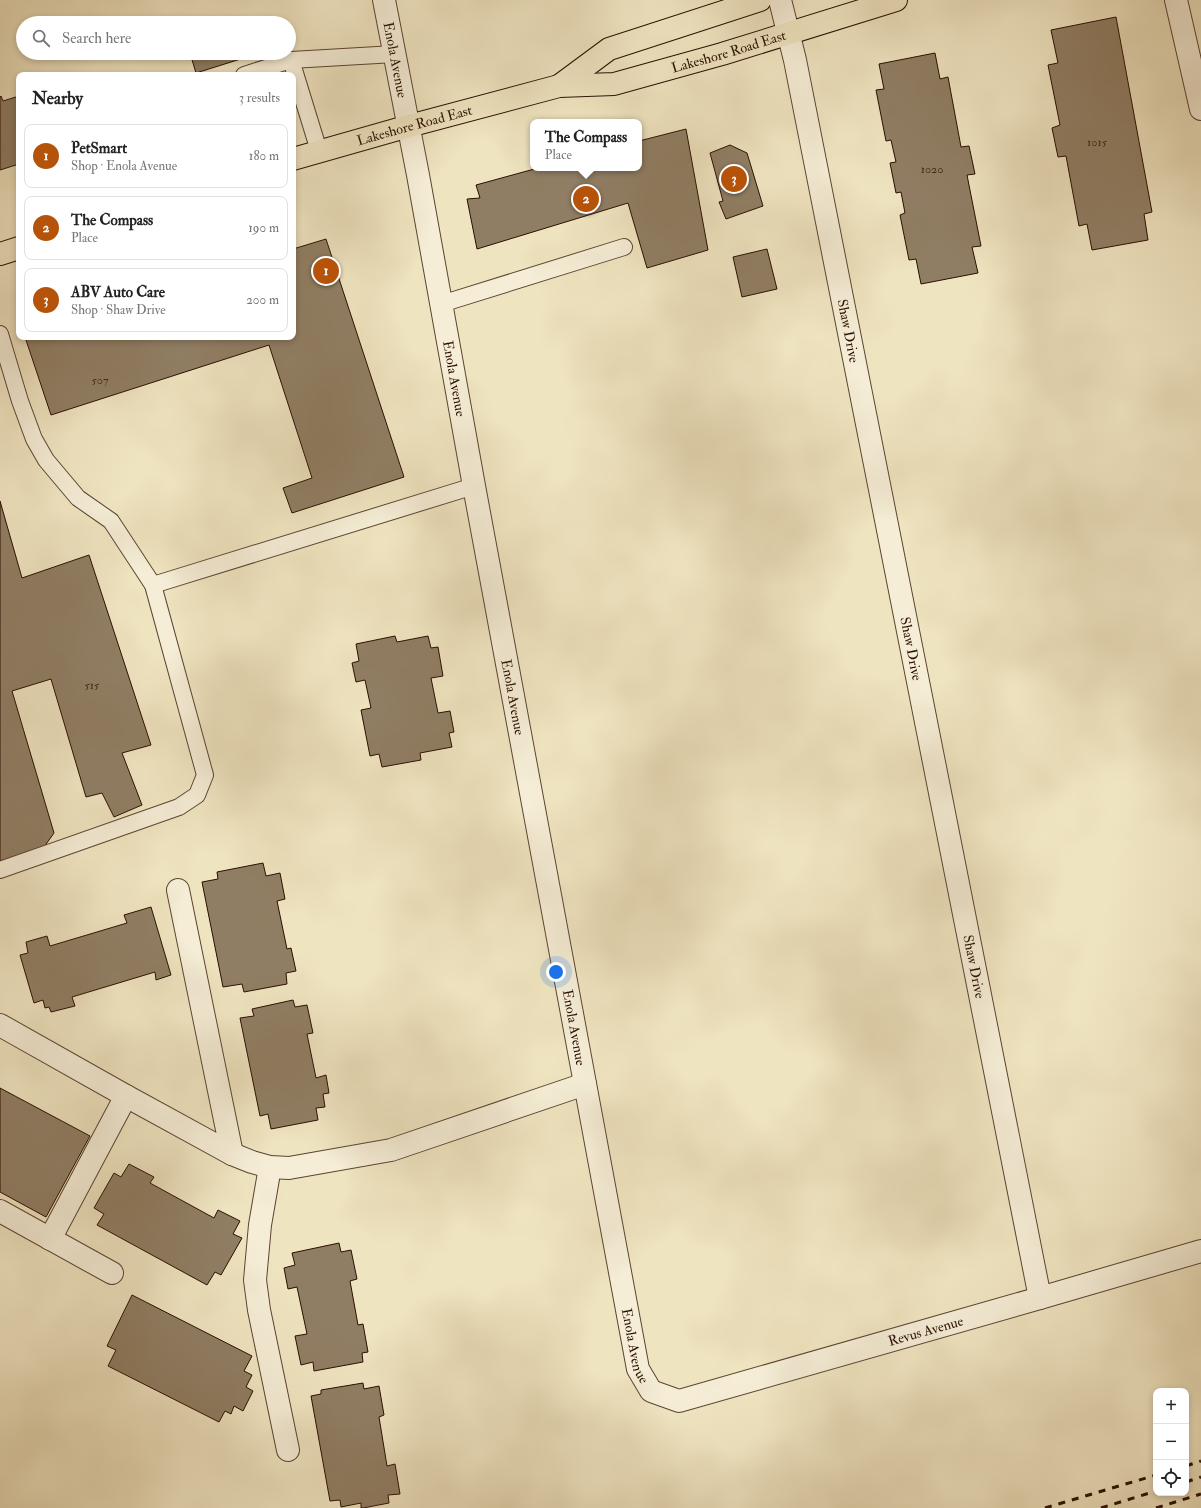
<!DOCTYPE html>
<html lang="en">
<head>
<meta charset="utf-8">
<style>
	body { margin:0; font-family:"IM FELL Double Pica",serif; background:#f6f6f6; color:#222 }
	.controls { position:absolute; right:12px; bottom:12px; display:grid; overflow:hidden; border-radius:8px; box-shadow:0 2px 6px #0003 }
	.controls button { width:36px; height:36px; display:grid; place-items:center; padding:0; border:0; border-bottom:1px solid #e0e0e0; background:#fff; color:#222; font:20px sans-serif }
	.you { position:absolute; left:556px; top:972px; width:14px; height:14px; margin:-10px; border:3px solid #fff; border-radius:50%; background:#1a73e8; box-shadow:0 0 0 6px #1a73e833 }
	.badge { display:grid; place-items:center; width:26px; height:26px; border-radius:50%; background:#b45309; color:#fff; font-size:13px; font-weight:700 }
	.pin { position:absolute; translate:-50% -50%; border:2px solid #fff; box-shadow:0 1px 4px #0006 }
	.popup { position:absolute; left:530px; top:119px; width:112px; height:52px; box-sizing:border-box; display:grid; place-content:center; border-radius:8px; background:#fff; filter:drop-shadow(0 1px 3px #0005); font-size:13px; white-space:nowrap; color:#767676 }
	.popup b { font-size:15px; color:#222 }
	.popup::after { content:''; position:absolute; left:50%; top:100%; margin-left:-8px; border:8px solid transparent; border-top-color:#fff }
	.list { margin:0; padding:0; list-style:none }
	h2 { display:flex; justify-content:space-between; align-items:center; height:52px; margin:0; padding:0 16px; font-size:17px }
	h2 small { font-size:13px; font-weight:400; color:#767676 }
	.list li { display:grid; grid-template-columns:26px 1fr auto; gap:12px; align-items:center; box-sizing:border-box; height:64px; margin:0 8px 8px; padding:0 8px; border:1px solid #e0e0e0; border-radius:8px }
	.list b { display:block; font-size:15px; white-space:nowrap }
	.list p { margin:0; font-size:13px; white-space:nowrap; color:#767676 }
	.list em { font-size:13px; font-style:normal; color:#767676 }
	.icon { flex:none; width:22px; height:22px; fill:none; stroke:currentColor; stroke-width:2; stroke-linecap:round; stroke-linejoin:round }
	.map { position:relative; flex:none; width:1201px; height:1508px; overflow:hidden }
	.search { position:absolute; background:#fff; box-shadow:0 2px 6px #0003; left:16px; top:16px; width:280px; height:44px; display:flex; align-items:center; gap:10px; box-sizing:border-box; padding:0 14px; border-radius:22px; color:#767676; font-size:15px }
	.panel { position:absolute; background:#fff; box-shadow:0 2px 6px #0003; left:16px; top:72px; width:280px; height:268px; border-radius:8px }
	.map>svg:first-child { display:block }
	.building { fill:#907e64; stroke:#2a0f01 }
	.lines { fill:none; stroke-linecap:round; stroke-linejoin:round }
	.service-casing { stroke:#5b4431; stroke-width:18 }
	.minor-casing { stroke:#5b4431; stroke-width:24 }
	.tertiary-casing { stroke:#5b4431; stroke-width:24 }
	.primary-casing { stroke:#2a0f01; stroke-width:24 }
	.service { stroke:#f5edd6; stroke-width:16 }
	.minor { stroke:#f5edd6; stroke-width:22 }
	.tertiary { stroke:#f5edd6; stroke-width:22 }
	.primary { stroke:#efe4c0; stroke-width:22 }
	.rail { stroke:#2a0f01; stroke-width:3; stroke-dasharray:7 7; stroke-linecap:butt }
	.labels { text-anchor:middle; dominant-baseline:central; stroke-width:4; stroke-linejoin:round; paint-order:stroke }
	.number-label { font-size:12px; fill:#442b1a }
	.street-label { font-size:14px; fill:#2a0f01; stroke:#f5edd6 }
</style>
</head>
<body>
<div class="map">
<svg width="1201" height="1508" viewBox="0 0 1201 1508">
	<rect width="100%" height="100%" fill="#efe4c0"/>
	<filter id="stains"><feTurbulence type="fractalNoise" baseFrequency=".005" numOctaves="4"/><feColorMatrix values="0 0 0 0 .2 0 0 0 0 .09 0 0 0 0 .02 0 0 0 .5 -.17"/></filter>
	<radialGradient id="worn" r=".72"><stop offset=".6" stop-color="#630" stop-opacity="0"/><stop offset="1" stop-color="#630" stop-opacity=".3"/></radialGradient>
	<g class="building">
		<polygon points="1116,17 1152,212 1144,214 1148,240 1092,250 1087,224 1079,226 1066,156 1058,157 1052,128 1060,125 1048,65 1058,63 1051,30"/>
		<polygon points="190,53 245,53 247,57 196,73"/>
		<polygon points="935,53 940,79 948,77 961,147 969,146 975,174 967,175 981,246 972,247 978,273 921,284 916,259 909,260 900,215 905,213 901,192 896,193 890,163 896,162 891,140 886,141 876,90 884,89 879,64"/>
		<polygon points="1,96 3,101 19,96 19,164 0,170 0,97"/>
		<polygon points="686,129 708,250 647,268 628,203 477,249 467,199 480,198 476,185 538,168 639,168 639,141"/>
		<polygon points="730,145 747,153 763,206 726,219 719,202 723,201 710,153"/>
		<polygon points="326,239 404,477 292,513 283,488 312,478 269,345 51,415 25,337 293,337 293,249"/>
		<polygon points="767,249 777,289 742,297 733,257"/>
		<polygon points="0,501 22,578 89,555 151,745 122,753 142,805 114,817 102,793 86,797 51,679 12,691 54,833 44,847 0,861"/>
		<polygon points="395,636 397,642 428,636 431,648 438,647 443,676 431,678 438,713 450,711 454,732 449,733 452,747 420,753 421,760 382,767 379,754 370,756 361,710 371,708 365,680 356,682 352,663 359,661 356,644"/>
		<polygon points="263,863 266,876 280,873 285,899 277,901 287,949 291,948 296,971 286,973 287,984 244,992 242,984 223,987 202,882 218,879 217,872"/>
		<polygon points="151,907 171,975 156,980 155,972 72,997 75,1006 51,1012 49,1007 45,1008 43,1000 34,1003 20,955 28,953 26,942 47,936 50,946 127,923 124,915"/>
		<polygon points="293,1000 295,1007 307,1005 313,1033 307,1034 316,1078 326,1075 329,1093 323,1094 325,1107 316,1108 318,1120 271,1129 268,1114 260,1116 240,1018 254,1016 252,1009"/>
		<polygon points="0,1088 90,1136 46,1217 0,1192"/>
		<polygon points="129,1164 154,1177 150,1183 214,1218 218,1210 240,1221 233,1234 242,1238 221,1275 215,1272 207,1285 97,1225 104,1214 94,1208 114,1173 121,1177"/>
		<polygon points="339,1243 341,1252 351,1250 357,1279 350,1281 358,1325 363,1324 368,1352 362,1353 363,1362 314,1371 313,1362 301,1365 295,1336 307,1334 297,1287 288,1289 284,1268 295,1265 292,1253"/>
		<polygon points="132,1295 252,1356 244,1371 252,1375 246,1387 253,1391 243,1411 234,1406 231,1414 225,1411 219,1422 108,1366 116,1350 107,1346"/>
		<polygon points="363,1383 364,1389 379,1386 384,1415 379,1417 387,1466 395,1464 400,1494 388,1495 389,1503 363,1508 361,1508 361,1503 341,1507 340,1500 330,1501 311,1396 321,1394 321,1390"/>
	</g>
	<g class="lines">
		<defs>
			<g id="service">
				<polyline points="291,60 319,151"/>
				<polyline points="244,75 291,60 395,54"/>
				<polyline points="441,304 624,247"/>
				<polyline points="0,334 20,401 34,439 46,460 78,498 111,521 153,585 205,775 197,795 179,807 0,870"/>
				<polyline points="153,585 474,486"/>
			</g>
			<g id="minor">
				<path id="s1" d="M384 0 418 175 474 486 638 1369 651 1391 679 1401 1040 1298"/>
				<polyline points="1176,0 1201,109"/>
				<polyline points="178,890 232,1154"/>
				<polyline points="0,1025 126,1096 232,1154 252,1162 270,1167 289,1168 391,1150 585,1084"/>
				<polyline points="270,1167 260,1225 255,1280 259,1310 288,1450"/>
				<polyline points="0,1211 112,1273"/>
				<polyline points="50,1239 126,1096"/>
			</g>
			<g id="tertiary">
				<path id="s2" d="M780 0 795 60 1040 1298 1201 1251"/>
			</g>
			<g id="primary">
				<polyline points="559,86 609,49 760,0"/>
				<path id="s3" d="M293 159 409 126 559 86 614 84 722 54 896 0"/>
				<polyline points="0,254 19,248"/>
			</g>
		</defs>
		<use href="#service" class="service-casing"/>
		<use href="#minor" class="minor-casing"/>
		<use href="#tertiary" class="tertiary-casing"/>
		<use href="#primary" class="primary-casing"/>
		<use href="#service" class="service"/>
		<use href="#minor" class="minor"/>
		<use href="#tertiary" class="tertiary"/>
		<use href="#primary" class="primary"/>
		<g class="rail">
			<polyline points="1186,1466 1201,1461"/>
			<polyline points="1186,1482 1201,1477"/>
			<polyline points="1045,1508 1156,1475"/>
			<polyline points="1101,1508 1156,1491"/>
			<polyline points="1156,1508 1201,1494"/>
		</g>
	</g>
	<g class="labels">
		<g class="number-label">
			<text x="1097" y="142">1015</text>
			<text x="932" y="169">1020</text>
			<text x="100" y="380">507</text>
			<text x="92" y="685">515</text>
		</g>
		<g class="street-label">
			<text stroke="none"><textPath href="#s3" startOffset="450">Lakeshore Road East</textPath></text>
			<text stroke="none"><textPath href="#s1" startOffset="61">Enola Avenue</textPath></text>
			<text stroke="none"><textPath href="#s3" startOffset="126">Lakeshore Road East</textPath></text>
			<text stroke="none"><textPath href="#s2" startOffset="338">Shaw Drive</textPath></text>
			<text stroke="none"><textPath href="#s1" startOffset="385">Enola Avenue</textPath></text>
			<text stroke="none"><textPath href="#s2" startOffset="662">Shaw Drive</textPath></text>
			<text stroke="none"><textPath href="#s1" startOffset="709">Enola Avenue</textPath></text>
			<text stroke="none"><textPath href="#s2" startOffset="986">Shaw Drive</textPath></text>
			<text stroke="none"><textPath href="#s1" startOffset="1045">Enola Avenue</textPath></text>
			<text stroke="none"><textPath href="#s1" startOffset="1704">Revus Avenue</textPath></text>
			<text stroke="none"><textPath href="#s1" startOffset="1369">Enola Avenue</textPath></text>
		</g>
	</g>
	<rect width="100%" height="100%" filter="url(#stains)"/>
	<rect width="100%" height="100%" fill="url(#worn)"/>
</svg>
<div class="controls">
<button>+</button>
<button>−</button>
<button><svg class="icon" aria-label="locate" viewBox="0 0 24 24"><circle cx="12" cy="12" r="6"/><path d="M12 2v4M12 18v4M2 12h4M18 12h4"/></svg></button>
</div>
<div class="you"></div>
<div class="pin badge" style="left:326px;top:271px">1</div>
<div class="pin badge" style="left:586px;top:199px">2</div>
<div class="popup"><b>The Compass</b>Place</div>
<div class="pin badge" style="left:734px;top:179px">3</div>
<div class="search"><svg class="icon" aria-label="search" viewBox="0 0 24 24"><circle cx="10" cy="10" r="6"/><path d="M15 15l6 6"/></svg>Search here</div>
<section class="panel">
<h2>Nearby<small>3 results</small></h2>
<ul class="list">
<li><span class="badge">1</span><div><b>PetSmart</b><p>Shop · Enola Avenue</p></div><em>180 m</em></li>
<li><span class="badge">2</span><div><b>The Compass</b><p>Place</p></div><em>190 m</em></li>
<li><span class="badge">3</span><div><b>ABV Auto Care</b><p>Shop · Shaw Drive</p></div><em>200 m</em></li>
</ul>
</section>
</div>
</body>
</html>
